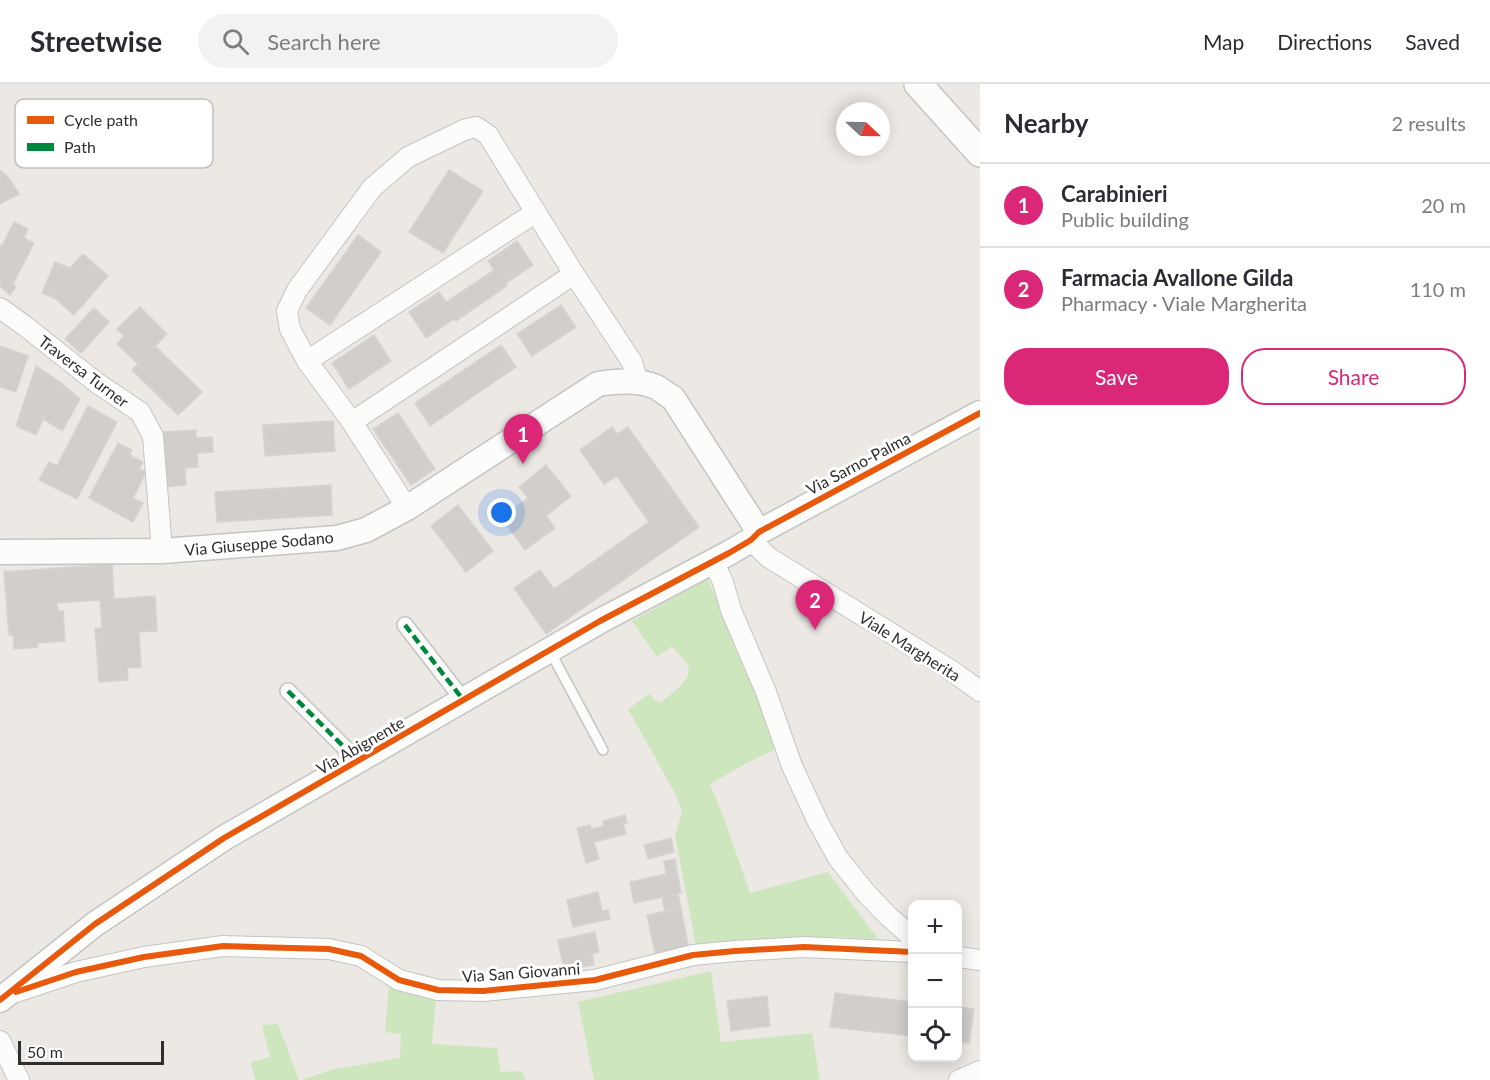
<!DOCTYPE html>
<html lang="en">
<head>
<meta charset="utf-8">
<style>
	body { margin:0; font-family:Lato,sans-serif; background:#f2f2f3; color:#2b2b33 }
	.controls { position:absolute; right:18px; bottom:18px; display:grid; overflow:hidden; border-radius:12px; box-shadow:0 3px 15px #0003 }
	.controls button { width:54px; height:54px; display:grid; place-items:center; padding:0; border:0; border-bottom:2px solid #e1e1e2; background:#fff; color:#2b2b33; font:30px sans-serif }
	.compass { position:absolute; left:836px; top:18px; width:54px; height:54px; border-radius:50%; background:#fff; box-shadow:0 3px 15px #0003; rotate:112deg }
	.scale { position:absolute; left:18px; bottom:15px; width:146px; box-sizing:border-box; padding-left:6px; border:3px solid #2e2e2e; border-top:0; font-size:16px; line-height:21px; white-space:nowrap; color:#2e2e2e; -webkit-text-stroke:4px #fff; paint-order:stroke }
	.you { position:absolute; left:502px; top:429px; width:21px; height:21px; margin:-15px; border:4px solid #fff; border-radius:50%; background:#1a73e8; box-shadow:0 0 0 9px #1a73e833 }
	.badge { display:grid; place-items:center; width:39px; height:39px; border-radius:50%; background:#db2777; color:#fff; font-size:20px; font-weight:700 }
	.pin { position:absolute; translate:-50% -50px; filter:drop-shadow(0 2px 3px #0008) }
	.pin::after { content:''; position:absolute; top:32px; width:21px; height:18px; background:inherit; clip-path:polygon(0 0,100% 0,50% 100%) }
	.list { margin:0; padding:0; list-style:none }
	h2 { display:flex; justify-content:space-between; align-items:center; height:78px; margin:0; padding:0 24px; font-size:26px }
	h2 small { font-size:20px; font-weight:400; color:#7c7c81 }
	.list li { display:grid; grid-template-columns:39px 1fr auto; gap:18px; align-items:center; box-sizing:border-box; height:84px; padding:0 24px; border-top:2px solid #e1e1e2 }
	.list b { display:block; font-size:22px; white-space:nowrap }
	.list p { margin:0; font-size:20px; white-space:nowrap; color:#7c7c81 }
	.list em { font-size:20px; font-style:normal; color:#7c7c81 }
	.actions { display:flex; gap:12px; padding:18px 24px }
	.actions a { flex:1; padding:14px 0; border:2px solid #db2777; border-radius:24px; text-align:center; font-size:21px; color:#db2777 }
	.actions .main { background:#db2777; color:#fff }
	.icon { flex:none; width:33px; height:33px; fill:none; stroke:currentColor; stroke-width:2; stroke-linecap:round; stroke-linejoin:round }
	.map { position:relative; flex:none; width:980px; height:996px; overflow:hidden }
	header { display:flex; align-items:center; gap:36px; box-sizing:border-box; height:84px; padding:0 30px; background:#fff; border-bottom:2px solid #e1e1e2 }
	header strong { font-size:28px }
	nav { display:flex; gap:33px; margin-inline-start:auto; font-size:21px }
	.search { width:420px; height:54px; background:#f2f2f3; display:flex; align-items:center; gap:15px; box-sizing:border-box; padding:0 21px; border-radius:33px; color:#7c7c81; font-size:22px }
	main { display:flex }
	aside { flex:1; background:#fff }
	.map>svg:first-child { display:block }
	.green { fill:#cee6be }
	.building { fill:#d1cecb; stroke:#d7d4d0; stroke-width:1.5 }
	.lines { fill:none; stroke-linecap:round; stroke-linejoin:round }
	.service-casing { stroke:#c5c4c5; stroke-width:12 }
	.pedestrian-casing { stroke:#c5c4c5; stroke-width:18 }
	.minor-casing { stroke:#c5c4c5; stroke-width:22 }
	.tertiary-casing { stroke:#c5c4c5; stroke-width:27 }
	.secondary-casing { stroke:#c5c4c5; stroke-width:30 }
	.service { stroke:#fcfcfb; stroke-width:9 }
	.pedestrian { stroke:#fcfcfb; stroke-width:15 }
	.minor { stroke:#fcfcfb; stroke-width:20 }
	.tertiary { stroke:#fcfcfb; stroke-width:24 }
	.secondary { stroke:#fcfcfb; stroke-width:27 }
	.quiet { stroke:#00873e; stroke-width:4.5; stroke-dasharray:9 4.5; stroke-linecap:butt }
	.cycleway-casing { stroke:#fff; stroke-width:10 }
	.cycleway { stroke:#e8590c; stroke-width:6 }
	.labels { text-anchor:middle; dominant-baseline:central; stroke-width:6; stroke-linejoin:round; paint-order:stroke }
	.street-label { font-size:16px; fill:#2e2e2e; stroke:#fff }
	.key { fill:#fff; stroke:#c0c0c0; stroke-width:1.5 }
	.key-label { font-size:16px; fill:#2e2e2e }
</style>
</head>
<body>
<header>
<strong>Streetwise</strong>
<div class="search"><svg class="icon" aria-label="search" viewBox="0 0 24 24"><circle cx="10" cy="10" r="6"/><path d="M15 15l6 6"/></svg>Search here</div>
<nav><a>Map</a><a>Directions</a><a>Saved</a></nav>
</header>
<main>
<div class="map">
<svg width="980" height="996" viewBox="0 0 980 996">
	<rect width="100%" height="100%" fill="#ece8e4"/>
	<g class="green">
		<path d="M708 495 778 664 747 679 710 700 723 731 750 809 828 788 878 855 839 853 696 862 675 751 682 729 677 713 628 625 649 610 659 619C669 612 694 596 688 582 685 575 676 568 672 562L657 573 632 537Z"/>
		<polygon points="711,887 721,958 812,949 820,996 594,996 578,918"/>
		<polygon points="389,903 436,914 432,960 497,964 501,988 522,987 525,996 301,996 331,986 400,974 401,950 385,948"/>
		<polygon points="278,940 299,996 255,996 251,978 270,973 262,941"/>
	</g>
	<g class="building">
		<polygon points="0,86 9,94 19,110 0,120"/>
		<polygon points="449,86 483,107 443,169 409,148"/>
		<polygon points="14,138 28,145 24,154 34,159 13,200 16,203 10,211 0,202 0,161 2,162"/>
		<polygon points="358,151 381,168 330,241 306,224"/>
		<polygon points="517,157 533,181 505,200 507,202 456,237 454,235 426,254 409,228 439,208 446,218 494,186 488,177"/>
		<polygon points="83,170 108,192 74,231 56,215 42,209 55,178 70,184"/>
		<polygon points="561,221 576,243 532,272 517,250"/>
		<polygon points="140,223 167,250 138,280 117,260 124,252 117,245"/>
		<polygon points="94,224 109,238 81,269 65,255"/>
		<polygon points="374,251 391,277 349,305 332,279"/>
		<polygon points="501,261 516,283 430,342 415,319"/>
		<polygon points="0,262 28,272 16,308 0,303"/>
		<polygon points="155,262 202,308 178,331 132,286"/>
		<polygon points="36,282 60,298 36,351 16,342"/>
		<polygon points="60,298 80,315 62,347 43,335"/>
		<polygon points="88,322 117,338 77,415 39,396 49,378 57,382"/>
		<polygon points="398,329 435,385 411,401 373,345"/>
		<polygon points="333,337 335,367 265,372 263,341"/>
		<polygon points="612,343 617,350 628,343 699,443 546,550 514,504 540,486 554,505 649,438 617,392 604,400 580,366"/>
		<polygon points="196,346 196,354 212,353 213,368 197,369 198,383 185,384 186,401 167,403 163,348"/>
		<polygon points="118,359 132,366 129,371 143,378 139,385 146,388 133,414 143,419 133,438 89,414"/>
		<polygon points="546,381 571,412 546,432 555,444 525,466 501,434 528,414 519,403"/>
		<polygon points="331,401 332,431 217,438 215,408"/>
		<polygon points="458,421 493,467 466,488 431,442"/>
		<polygon points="112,480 114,515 155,512 157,547 139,548 141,583 127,584 128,596 99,598 95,544 102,544 100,516 57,519 58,527 63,527 65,557 37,559 38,563 14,565 13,551 9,551 4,488"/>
		<polygon points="625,731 627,739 623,740 626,750 594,758 599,775 586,779 577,744 590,741 591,745 604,742 603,737"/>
		<polygon points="671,754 674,768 648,775 644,761"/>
		<polygon points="675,775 681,809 634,819 630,798 666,790 664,777"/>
		<polygon points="598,808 602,827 608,826 610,835 573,843 567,816"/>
		<polygon points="678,810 681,824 665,828 662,813"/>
		<polygon points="681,824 689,866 656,873 647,831"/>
		<polygon points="595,848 599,868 592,870 594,881 564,886 558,856"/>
		<polygon points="835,909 912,918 912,952 830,943"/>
		<polygon points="767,912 770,942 731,947 727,917"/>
		<polygon points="958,923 974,925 969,959 958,958"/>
	</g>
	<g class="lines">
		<defs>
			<polyline id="service" points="550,567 603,666"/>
			<g id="pedestrian">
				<polyline points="405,541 464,617"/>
				<polyline points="288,607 358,677"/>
			</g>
			<g id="minor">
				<polyline points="0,224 25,242 97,299 140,328 153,352 162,467"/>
				<polyline points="307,277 536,128"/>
				<polyline points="352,338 574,190"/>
				<polyline points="407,424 352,338 307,277 290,245 287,227 297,206 372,104 408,73 464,46 476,43 488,51 574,190 632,278 638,299"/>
				<polyline points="751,456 768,473 952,587 980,607"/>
				<polyline points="713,477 723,498 731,526 766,608 792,682 818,738 838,774 866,809 888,832 912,853"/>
				<polyline points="958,873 980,876"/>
				<polyline points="16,908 76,888 144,873 223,862 329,865 361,872 399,896 438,906 483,907 595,896 693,871 735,867 804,863 912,868"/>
				<polyline points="0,957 19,996"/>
				<polyline points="959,996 980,987"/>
			</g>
			<g id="tertiary">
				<path d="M0 468 162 467 337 454 366 446 407 424 598 300C616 297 638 295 656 303 662 306 667 311 673 314L759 448"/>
				<polyline points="0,916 95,840 224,754 600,537 729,469 751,456 759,448 980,329"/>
			</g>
			<polyline id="secondary" points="918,0 980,69"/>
		</defs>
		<use href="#service" class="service-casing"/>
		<use href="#pedestrian" class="pedestrian-casing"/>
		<use href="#minor" class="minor-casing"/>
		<use href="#tertiary" class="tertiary-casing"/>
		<use href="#secondary" class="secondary-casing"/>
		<use href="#service" class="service"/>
		<use href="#pedestrian" class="pedestrian"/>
		<use href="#minor" class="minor"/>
		<use href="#tertiary" class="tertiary"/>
		<use href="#secondary" class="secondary"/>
		<g class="quiet">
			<polyline points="405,541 464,617"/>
			<polyline points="288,607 358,677"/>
		</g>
		<defs>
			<g id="cycleway">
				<polyline points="16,908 76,888 144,873 223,862 329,865 361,872 399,896 438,906 483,907 595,896 693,871 735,867 804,863 912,868"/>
				<polyline points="0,916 95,840 224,754 600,537 729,469 751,456 759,448 980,329"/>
			</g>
		</defs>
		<use href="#cycleway" class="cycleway-casing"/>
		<use href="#cycleway" class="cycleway"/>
	</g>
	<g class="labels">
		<g class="street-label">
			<text transform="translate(84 287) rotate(37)">Traversa Turner</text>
			<text transform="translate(858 379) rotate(-28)">Via Sarno-Palma</text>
			<text transform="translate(259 459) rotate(-5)">Via Giuseppe Sodano</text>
			<text transform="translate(910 562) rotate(32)">Viale Margherita</text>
			<text transform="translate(360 661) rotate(-30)">Via Abignente</text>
			<text transform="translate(521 888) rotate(-4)">Via San Giovanni</text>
		</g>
	</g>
	<rect x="15" y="15" width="198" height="69" rx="9" class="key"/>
	<rect x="27" y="32" width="27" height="8" fill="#e8590c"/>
	<rect x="27" y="59" width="27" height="8" fill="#00873e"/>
	<g class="key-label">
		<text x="64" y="42">Cycle path</text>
		<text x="64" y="69">Path</text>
	</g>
</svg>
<div class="controls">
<button>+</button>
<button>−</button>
<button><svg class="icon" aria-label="locate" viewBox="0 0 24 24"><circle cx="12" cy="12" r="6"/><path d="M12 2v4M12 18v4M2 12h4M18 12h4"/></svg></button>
</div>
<svg class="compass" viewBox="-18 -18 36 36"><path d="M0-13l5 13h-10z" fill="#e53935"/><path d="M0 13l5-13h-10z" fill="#7c7c81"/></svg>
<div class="scale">50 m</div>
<div class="you"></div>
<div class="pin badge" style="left:523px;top:380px">1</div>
<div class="pin badge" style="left:815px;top:546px">2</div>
</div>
<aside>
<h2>Nearby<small>2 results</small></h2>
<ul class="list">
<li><span class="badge">1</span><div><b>Carabinieri</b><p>Public building</p></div><em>20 m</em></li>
<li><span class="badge">2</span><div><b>Farmacia Avallone Gilda</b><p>Pharmacy · Viale Margherita</p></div><em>110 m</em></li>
</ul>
<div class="actions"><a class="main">Save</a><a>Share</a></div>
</aside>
</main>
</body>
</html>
